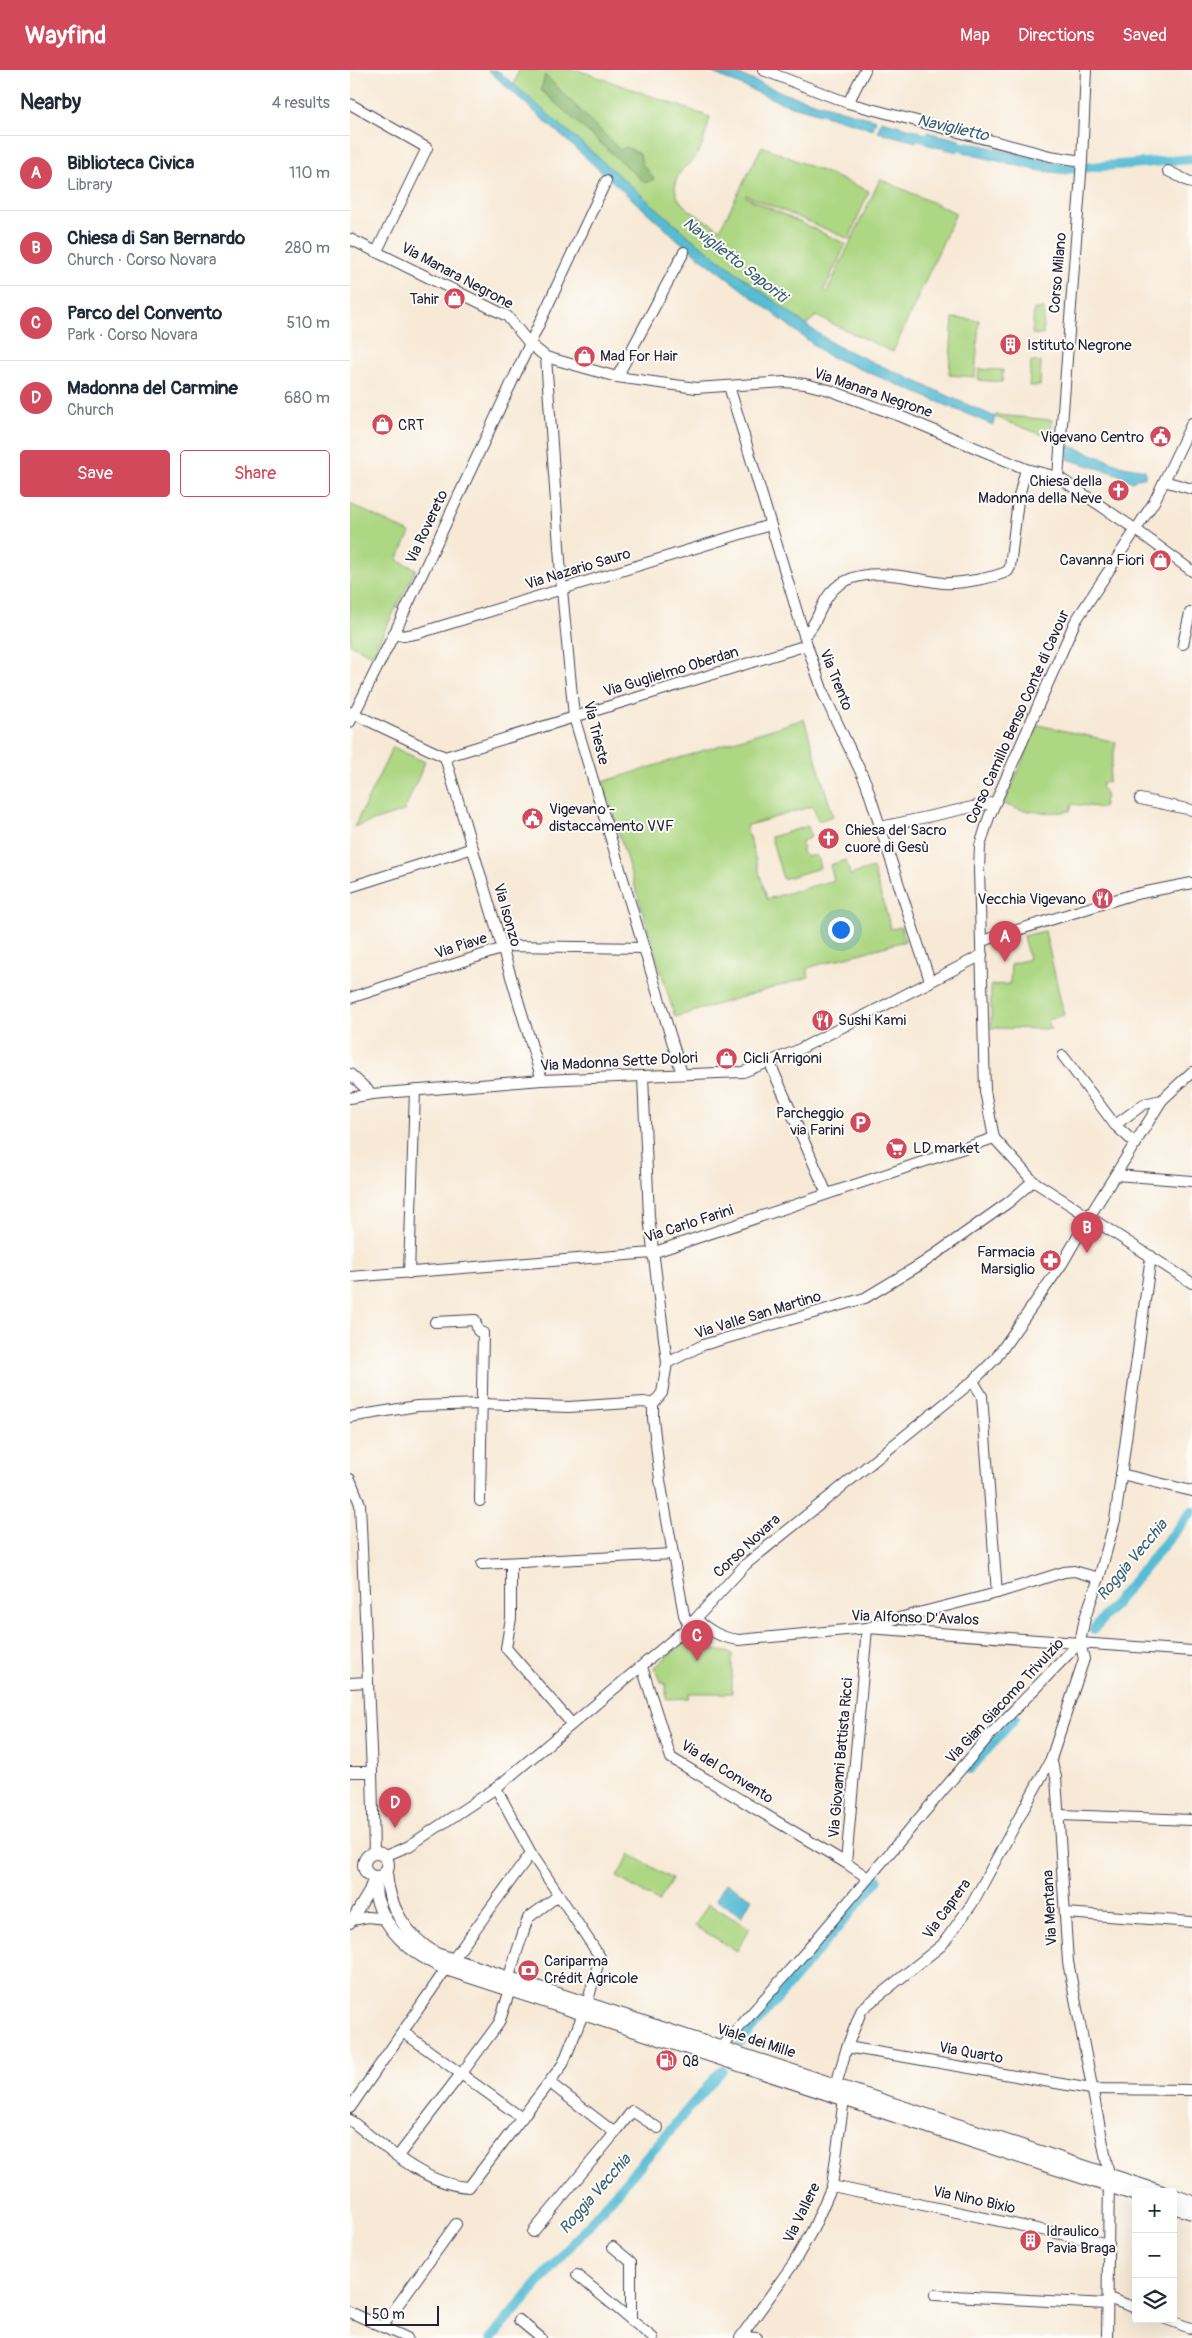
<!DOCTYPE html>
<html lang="en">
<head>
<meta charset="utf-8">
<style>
	body { margin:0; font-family:Pangolin,sans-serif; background:#f6f6f7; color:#1f2937 }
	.controls { position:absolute; right:15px; bottom:15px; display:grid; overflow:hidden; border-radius:5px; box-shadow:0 5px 20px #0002 }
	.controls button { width:45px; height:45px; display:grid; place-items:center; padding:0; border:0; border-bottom:1px solid #e0e1e3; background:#fff; color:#1f2937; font:25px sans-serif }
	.scale { position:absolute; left:15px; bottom:12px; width:74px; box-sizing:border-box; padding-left:5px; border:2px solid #22223b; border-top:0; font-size:14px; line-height:18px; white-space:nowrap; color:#22223b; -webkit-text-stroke:4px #fdfcf7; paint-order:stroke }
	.you { position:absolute; left:490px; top:859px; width:18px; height:18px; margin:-12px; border:4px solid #fff; border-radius:50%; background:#1a73e8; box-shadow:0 0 0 8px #1a73e833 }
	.badge { display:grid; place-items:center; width:32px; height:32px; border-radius:50%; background:#d1495b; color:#fff; font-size:16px; font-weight:700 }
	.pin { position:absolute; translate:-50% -41px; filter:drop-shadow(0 1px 2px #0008) }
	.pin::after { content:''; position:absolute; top:26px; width:18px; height:15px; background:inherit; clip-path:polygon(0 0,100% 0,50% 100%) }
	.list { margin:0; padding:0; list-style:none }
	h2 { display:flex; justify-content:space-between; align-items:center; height:65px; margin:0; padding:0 20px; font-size:21px }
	h2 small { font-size:16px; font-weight:400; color:#747a83 }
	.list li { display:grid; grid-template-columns:32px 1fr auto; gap:15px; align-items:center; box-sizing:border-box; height:75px; padding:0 20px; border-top:1px solid #e0e1e3 }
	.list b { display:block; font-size:19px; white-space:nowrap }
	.list p { margin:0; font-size:16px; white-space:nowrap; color:#747a83 }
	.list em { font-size:16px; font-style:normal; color:#747a83 }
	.actions { display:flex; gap:10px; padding:15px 20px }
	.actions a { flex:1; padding:11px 0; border:1px solid #d1495b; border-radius:5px; text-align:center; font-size:18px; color:#d1495b }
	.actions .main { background:#d1495b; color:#fff }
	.icon { flex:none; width:28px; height:28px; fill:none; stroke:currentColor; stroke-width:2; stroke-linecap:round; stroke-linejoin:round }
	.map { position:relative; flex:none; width:842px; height:2268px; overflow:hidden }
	header { display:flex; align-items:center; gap:30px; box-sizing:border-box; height:70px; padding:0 25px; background:#d1495b; color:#fff }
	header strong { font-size:24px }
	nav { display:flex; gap:28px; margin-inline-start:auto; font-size:18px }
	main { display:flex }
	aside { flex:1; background:#fff }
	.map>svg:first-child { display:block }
	.green { fill:#add783; stroke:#687c5f }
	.forest { fill:#8ab871; stroke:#566d56 }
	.water { fill:#56bcd4; stroke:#3c6f88 }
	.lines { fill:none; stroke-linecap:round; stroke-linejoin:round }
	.canal { stroke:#56bcd4; stroke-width:10 }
	.minor-casing { stroke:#424052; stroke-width:12 }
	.major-casing { stroke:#424052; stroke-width:14 }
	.minor { stroke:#fff; stroke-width:10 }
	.major { stroke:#fff; stroke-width:12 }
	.labels { text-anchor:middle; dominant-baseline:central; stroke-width:4; stroke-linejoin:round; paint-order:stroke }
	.street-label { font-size:15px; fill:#22223b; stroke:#fdfcf7 }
	.poi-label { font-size:15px; fill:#22223b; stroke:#fdfcf7; text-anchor:start }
	.water-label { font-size:16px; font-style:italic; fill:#376078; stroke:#fdfcf7 }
</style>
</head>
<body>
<header>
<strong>Wayfind</strong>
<nav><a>Map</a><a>Directions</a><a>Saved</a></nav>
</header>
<main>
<aside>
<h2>Nearby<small>4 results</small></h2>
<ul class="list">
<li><span class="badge">A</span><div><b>Biblioteca Civica</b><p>Library</p></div><em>110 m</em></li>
<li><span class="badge">B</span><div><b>Chiesa di San Bernardo</b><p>Church · Corso Novara</p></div><em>280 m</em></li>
<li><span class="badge">C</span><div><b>Parco del Convento</b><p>Park · Corso Novara</p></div><em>510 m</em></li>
<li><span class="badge">D</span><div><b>Madonna del Carmine</b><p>Church</p></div><em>680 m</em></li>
</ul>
<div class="actions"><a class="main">Save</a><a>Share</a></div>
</aside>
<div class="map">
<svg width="842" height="2268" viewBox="0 0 842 2268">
	<rect width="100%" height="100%" fill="#fdfcf7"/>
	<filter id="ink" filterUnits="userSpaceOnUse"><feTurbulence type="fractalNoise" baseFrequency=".02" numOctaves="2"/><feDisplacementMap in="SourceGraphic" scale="10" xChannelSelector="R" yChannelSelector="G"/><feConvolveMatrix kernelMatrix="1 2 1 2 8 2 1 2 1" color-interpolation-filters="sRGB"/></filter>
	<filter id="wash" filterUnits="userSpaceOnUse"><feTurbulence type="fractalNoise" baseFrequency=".0096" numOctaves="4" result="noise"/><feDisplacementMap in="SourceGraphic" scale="20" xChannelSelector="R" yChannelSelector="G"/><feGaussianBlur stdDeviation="1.12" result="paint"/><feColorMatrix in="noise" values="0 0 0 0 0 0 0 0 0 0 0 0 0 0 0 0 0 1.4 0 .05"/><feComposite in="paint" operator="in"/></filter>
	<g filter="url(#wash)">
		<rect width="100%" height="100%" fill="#f7e9d6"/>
		<g class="green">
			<path d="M169 0H228L360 47C357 59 353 78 345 87 340 94 333 97 329 104 313 132 351 147 370 159L412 76 519 121 499 169 396 125V127L496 174 474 220 477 222 530 109 606 143 543 282 466 246 456 255 341 168 164 15Z"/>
			<polygon points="684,239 694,239 693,265 682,264"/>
			<polygon points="603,248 629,250 625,307 599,305"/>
			<polygon points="681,291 691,292 690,316 679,316"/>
			<polygon points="629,299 653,300 652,312 628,310"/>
			<polygon points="646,345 702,350 701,368 645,347"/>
			<polygon points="0,434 60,463 47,490 66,499 22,585 0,574"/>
			<polygon points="454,649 483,746 468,751 463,736 396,756 417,829 484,810 480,795 496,790 500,805 523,798 541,859 551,857 555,871 457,898 459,907 325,947 253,712"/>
			<path d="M688 655 766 672 758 712 753 713 751 716 756 725 753 738 722 734 720 741C699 744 674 743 654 734Z"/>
			<polygon points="43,677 75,692 54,741 4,757"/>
			<polygon points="458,756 461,767 452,771 452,782 456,786 467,786 470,798 433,809 421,767"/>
			<polygon points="695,861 714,945 698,950 701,959 641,958 641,915 660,914 661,894 679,889 673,866"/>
			<polygon points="339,1568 347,1568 359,1579 382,1583 382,1623 339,1623 338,1628 316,1629 316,1614 311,1612 307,1601 303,1599"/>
			<polygon points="280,1784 322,1809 309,1832 267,1807"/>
			<polygon points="358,1834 400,1858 387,1881 345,1856"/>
		</g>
		<polygon class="forest" points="195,5 270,80 276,77 290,84 292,94 304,109 295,113 191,20"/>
		<g class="water">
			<polygon points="138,0 147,0 341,168 456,255 485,275 645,347 643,355 477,285 329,171"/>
			<polygon points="356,0 378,0 436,24 526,50 523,59 432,33"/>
			<polygon points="531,51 569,61 566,72 528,62"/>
			<polygon points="577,62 610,70 607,82 575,74"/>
			<polygon points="617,72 718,95 717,104 686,100 614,83"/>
			<polygon points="718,375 773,396 795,400 795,408 789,408 782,412 767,404 717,389"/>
			<polygon points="376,1813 402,1828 392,1846 366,1830"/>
		</g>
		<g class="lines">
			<g class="canal">
				<polyline points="556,63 627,80"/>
				<polyline points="705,97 717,99 842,89"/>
				<polyline points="744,1559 842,1441"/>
				<polyline points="620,1699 665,1648"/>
				<polyline points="391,1971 528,1810"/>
				<polyline points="141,2268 372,2000"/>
			</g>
		</g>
	</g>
	<g filter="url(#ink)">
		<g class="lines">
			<defs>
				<g id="minor">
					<polyline points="413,0 498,33 700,86 732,91"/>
					<polyline points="498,33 515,0"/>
					<polyline points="0,34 77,78 27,181"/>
					<polyline points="818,101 842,113"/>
					<polyline points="0,169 157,246 180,274 196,287 267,307 346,318 435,312 455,314 479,320 550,346 676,399 708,407 785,459 842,501"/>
					<polyline points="196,287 212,520 224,647 332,1004"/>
					<polyline points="267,307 334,182"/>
					<polyline points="379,316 457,575 474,625 516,713 580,911"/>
					<polyline points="842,353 804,432 725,552 639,747 630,776 629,799 635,1021 644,1068 683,1111 842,1213"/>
					<polyline points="708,407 732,91 736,0"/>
					<polyline points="814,411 842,419"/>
					<polyline points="44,564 53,566 69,563 420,455"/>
					<path d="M454 566C469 553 470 531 485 518 515 493 560 509 593 513 608 514 645 508 658 501L660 497 668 430 676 399"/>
					<polyline points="833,574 840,543 842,543"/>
					<polyline points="0,642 95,687 457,575"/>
					<polyline points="0,652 44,564 256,111"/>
					<polyline points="95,687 192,1010"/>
					<polyline points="790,729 842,740"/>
					<polyline points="531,757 645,732"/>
					<polyline points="0,817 123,778"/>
					<polyline points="632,871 781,825 842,813"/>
					<polyline points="0,928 160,876 294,878"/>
					<polyline points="713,986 765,1055 786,1074"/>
					<polyline points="419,991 477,1124"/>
					<polyline points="0,1004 22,1024"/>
					<polyline points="293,1006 299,1147 317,1293 312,1323 303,1334 303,1348 310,1410 323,1484 334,1545 339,1556"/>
					<polyline points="0,1028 22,1024 192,1010 393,1002 446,981 632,885"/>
					<polyline points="765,1055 794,1034 812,1030"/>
					<polyline points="766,1105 842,1111"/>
					<polyline points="59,1203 65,1020"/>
					<polyline points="0,1207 302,1183 644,1068"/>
					<polyline points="85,1252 125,1250 128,1261 133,1263 130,1431"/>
					<polyline points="317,1293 353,1275 515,1228 573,1193 659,1132 683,1111"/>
					<polyline points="623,1311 632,1326 647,1523"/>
					<polyline points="0,1347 67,1336 132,1334 219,1337 294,1332 303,1334"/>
					<polyline points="771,1404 842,1421"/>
					<polyline points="0,1409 10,1434 22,1702 24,1782"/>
					<polyline points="161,1493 161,1548 156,1578 222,1654"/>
					<polyline points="132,1494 323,1484"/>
					<path d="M346 1549C360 1561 371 1568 389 1570L517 1558 842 1581"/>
					<polyline points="292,1597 321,1688 496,1793"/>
					<polyline points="0,1613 18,1612"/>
					<polyline points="701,1689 706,1707 718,1892 759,2105 757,2268"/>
					<polyline points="0,1702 22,1702"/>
					<polyline points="710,1745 842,1750"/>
					<polyline points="35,1786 59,1776 146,1718 339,1556 396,1494 623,1311 646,1288 712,1194 739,1147 812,1030 842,1002"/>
					<polyline points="518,1808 496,1793 517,1558 545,1549 647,1523 714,1502 724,1501 749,1508"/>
					<polyline points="715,1843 842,1852"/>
					<polyline points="2,1850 18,1847 36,1849"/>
					<polyline points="0,1853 18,1823 23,1810"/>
					<polyline points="158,1909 178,1848 209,1825"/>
					<polyline points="53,1962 172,2048"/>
					<polyline points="497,1977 741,2019 842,2020"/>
					<polyline points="370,1984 372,1977 459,1878 639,1666 730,1572 735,1548 749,1508 765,1450 801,1186"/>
					<polyline points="115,1999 149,1953 160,1920"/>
					<polyline points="0,2038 96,1899 181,1783"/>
					<path d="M0 2050C34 2076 75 2115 119 2117L213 1994 237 1934 250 1887 181 1783 146 1718"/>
					<polyline points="265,2063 282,2041 308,2058"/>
					<polyline points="48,2086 110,2005"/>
					<polyline points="482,2116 759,2174"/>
					<polyline points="183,2162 265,2063 200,2013"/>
					<polyline points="263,2177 281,2192 281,2250"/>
					<polyline points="227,2205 303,2268"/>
					<polyline points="585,2225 757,2234"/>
					<polyline points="758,2228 786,2238"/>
					<polyline points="0,2242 57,2268"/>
					<polyline points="816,2249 840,2258"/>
					<polyline points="169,2250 191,2268"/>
					<polyline points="32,2257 106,2154"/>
					<polyline points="392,2267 407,2268"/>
					<polyline points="390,2268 443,2194 463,2159 482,2116 494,2029 486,2015 497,1977 512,1939 592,1875 622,1834 701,1689 734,1589 730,1572"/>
				</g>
				<g id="major">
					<circle cx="26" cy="1795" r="12"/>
					<path d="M36 1802C38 1837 56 1866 86 1884L812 2122"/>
					<path d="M26 1807C26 1814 24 1823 27 1830 37 1864 65 1885 96 1899L786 2125"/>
					<polyline points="823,2125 842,2132"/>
					<polyline points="823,2137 842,2143"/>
				</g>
			</defs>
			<use href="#minor" class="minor-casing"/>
			<use href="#major" class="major-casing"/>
			<use href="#minor" class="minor"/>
			<use href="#major" class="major"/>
		</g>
	</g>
	<defs>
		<symbol id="shop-disc" viewBox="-11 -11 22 22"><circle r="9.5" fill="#d1495b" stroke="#fdfcf7"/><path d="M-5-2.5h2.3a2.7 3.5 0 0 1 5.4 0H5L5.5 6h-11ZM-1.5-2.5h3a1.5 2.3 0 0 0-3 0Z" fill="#fff"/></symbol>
		<symbol id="building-disc" viewBox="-11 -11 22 22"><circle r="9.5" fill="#d1495b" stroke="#fdfcf7"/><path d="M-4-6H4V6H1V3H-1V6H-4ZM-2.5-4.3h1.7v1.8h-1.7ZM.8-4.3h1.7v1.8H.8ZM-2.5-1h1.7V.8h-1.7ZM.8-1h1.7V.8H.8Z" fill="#fff"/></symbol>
		<symbol id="civic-disc" viewBox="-11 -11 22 22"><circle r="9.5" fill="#d1495b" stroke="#fdfcf7"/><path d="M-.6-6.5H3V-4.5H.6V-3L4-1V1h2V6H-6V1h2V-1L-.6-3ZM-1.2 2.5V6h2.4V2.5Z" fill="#fff"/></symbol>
		<symbol id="church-disc" viewBox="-11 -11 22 22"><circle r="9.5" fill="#d1495b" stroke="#fdfcf7"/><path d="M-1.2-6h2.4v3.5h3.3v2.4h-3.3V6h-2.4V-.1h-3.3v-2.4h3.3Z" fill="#fff"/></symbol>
		<symbol id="restaurant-disc" viewBox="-11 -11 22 22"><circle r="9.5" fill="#d1495b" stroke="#fdfcf7"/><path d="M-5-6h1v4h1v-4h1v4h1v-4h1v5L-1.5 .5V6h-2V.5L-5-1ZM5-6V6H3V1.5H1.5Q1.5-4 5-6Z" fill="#fff"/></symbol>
		<symbol id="parking-disc" viewBox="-11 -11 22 22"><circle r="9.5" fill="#d1495b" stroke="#fdfcf7"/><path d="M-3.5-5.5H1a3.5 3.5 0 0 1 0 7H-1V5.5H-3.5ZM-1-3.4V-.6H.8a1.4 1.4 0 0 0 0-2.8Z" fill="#fff"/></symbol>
		<symbol id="supermarket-disc" viewBox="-11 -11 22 22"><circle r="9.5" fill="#d1495b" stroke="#fdfcf7"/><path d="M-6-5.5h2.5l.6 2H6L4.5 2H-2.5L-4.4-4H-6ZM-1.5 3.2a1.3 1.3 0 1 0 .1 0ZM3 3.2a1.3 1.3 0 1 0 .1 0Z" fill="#fff"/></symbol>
		<symbol id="pharmacy-disc" viewBox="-11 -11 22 22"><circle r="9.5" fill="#d1495b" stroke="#fdfcf7"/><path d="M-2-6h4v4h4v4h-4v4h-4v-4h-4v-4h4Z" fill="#fff"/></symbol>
		<symbol id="bank-disc" viewBox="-11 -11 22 22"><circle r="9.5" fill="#d1495b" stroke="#fdfcf7"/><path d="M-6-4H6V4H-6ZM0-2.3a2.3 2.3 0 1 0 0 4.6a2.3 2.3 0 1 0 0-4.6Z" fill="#fff"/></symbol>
		<symbol id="fuel-disc" viewBox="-11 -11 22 22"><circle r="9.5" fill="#d1495b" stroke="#fdfcf7"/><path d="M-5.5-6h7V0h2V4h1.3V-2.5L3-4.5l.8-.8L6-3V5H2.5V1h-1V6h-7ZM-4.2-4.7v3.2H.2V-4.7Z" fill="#fff"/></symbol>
	</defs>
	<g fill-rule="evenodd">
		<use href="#shop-disc" x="92" y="216" width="25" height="25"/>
		<use href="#building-disc" x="648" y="262" width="25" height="25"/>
		<use href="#shop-disc" x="222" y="274" width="25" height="25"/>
		<use href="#shop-disc" x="20" y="342" width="25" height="25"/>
		<use href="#civic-disc" x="798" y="354" width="25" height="25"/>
		<use href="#church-disc" x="756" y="408" width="25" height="25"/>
		<use href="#shop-disc" x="798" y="478" width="25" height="25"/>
		<use href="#civic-disc" x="170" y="736" width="25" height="25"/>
		<use href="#church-disc" x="466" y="756" width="25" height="25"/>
		<use href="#restaurant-disc" x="740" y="816" width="25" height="25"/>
		<use href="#restaurant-disc" x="460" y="938" width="25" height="25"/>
		<use href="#shop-disc" x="364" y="976" width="25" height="25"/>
		<use href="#parking-disc" x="498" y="1040" width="25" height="25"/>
		<use href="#supermarket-disc" x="534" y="1066" width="25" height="25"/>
		<use href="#pharmacy-disc" x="688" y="1178" width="25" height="25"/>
		<use href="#bank-disc" x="166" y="1888" width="25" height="25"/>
		<use href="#fuel-disc" x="304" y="1978" width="25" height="25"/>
		<use href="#building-disc" x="668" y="2158" width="25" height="25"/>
	</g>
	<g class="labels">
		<g class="street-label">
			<text transform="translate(708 203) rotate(-85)">Corso Milano</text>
			<text transform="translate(107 206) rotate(28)">Via Manara Negrone</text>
			<text transform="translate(523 323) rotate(19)">Via Manara Negrone</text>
			<text transform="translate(77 457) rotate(-65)">Via Rovereto</text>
			<text transform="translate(228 499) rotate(-17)">Via Nazario Sauro</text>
			<text transform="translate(321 602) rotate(-17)">Via Guglielmo Oberdan</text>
			<text transform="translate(486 610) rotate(68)">Via Trento</text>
			<text transform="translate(668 647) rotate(-66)">Corso Camillo Benso Conte di Cavour</text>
			<text transform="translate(246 663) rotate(76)">Via Trieste</text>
			<text transform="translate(157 845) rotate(74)">Via Isonzo</text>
			<text transform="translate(111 876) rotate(-18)">Via Piave</text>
			<text transform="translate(269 992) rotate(-3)">Via Madonna Sette Dolori</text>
			<text transform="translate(339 1154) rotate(-18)">Via Carlo Farini</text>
			<text transform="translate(408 1245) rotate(-17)">Via Valle San Martino</text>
			<text transform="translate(397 1476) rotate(-43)">Corso Novara</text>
			<text transform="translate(565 1548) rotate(2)">Via Alfonso D'Avalos</text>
			<text transform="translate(655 1631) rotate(-47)">Via Gian Giacomo Trivulzio</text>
			<text transform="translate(491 1688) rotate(-85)">Via Giovanni Battista Ricci</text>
			<text transform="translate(377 1702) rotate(32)">Via del Convento</text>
			<text transform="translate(700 1838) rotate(-93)">Via Mentana</text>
			<text transform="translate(597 1839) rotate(-54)">Via Caprera</text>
			<text transform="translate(406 1971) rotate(18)">Viale dei Mille</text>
			<text transform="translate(621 1983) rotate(10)">Via Quarto</text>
			<text transform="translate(624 2130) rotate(12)">Via Nino Bixio</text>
			<text transform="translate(452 2143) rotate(-64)">Via Vallere</text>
		</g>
		<g class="poi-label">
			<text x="89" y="229" text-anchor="end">Tahir</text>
			<text x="677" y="275">Istituto Negrone</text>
			<text x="250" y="286">Mad For Hair</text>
			<text x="48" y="355">CRT</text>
			<text x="794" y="367" text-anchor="end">Vigevano Centro</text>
			<text x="752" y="411" text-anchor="end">Chiesa della<tspan x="752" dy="17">Madonna della Neve</tspan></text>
			<text x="794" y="490" text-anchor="end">Cavanna Fiori</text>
			<text x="199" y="739">Vigevano -<tspan x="199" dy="17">distaccamento VVF</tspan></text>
			<text x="495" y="760">Chiesa del Sacro<tspan x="495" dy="17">cuore di Gesù</tspan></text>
			<text x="736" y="829" text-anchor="end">Vecchia Vigevano</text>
			<text x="488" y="950">Sushi Kami</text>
			<text x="393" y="988">Cicli Arrigoni</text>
			<text x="494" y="1043" text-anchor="end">Parcheggio<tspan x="494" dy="17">via Farini</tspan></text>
			<text x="563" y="1078">LD market</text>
			<text x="685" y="1182" text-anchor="end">Farmacia<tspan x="685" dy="17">Marsiglio</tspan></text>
			<text x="194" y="1891">Cariparma<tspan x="194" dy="17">Crédit Agricole</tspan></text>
			<text x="332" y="1991">Q8</text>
			<text x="696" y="2161">Idraulico<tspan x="696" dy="17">Pavia Braga</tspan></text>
		</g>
		<g class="water-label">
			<text transform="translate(603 58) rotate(13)">Naviglietto</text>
			<text transform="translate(385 190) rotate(38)">Naviglietto Saporiti</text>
			<text transform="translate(782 1490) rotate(-50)">Roggia Vecchia</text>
			<text transform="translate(245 2124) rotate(-49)">Roggia Vecchia</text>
		</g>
	</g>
</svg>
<div class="controls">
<button>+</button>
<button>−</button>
<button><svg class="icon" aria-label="layers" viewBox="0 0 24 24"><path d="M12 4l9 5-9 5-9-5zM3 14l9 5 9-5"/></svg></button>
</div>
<div class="scale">50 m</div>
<div class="you"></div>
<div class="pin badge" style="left:655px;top:892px">A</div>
<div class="pin badge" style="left:737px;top:1183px">B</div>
<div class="pin badge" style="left:347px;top:1591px">C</div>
<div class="pin badge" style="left:45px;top:1758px">D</div>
</div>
</main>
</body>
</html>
